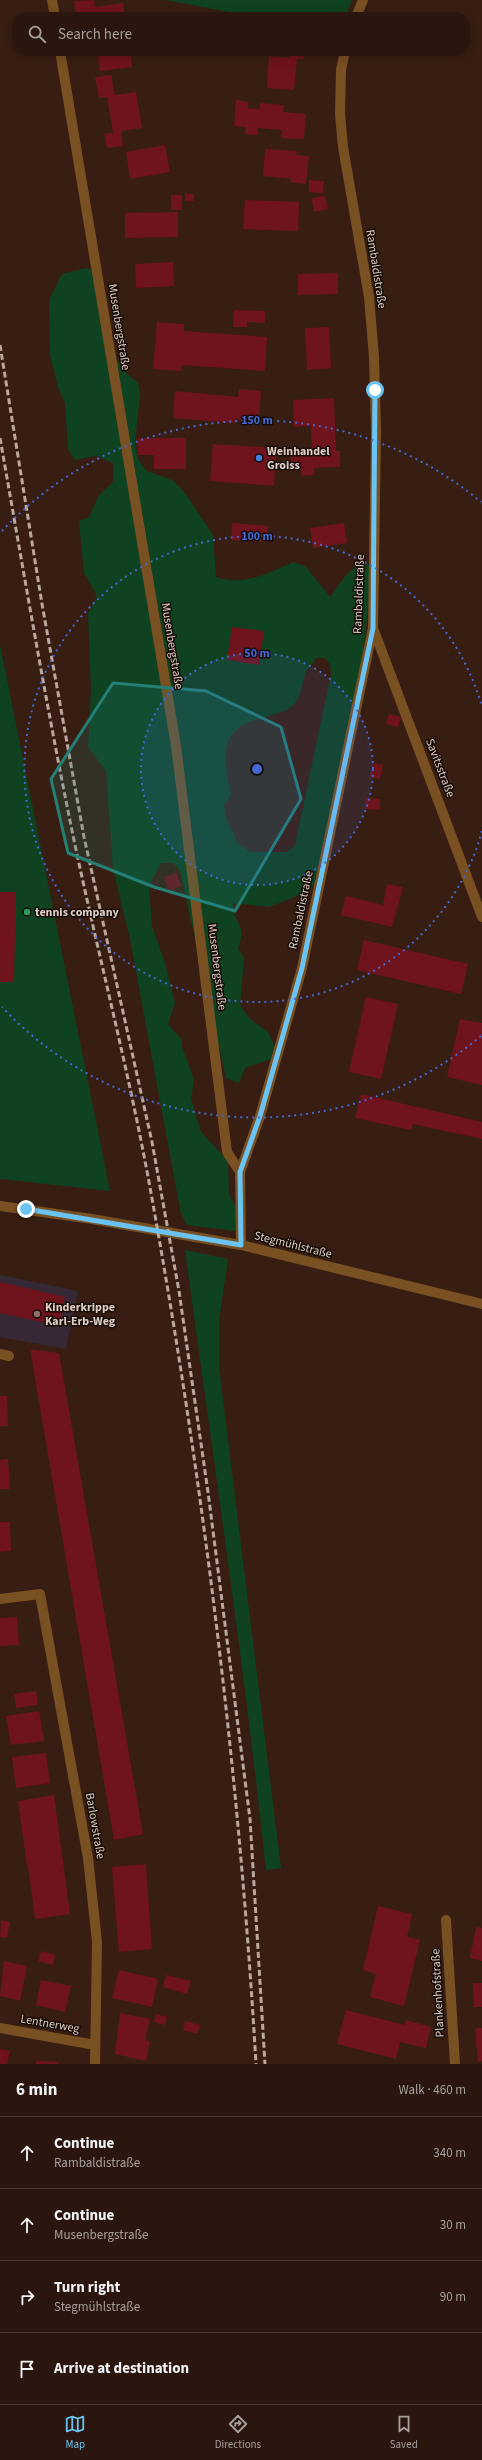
<!DOCTYPE html>
<html lang="en">
<head>
<meta charset="utf-8">
<style>
	body { margin:0; font-family:"Source Sans 3",sans-serif; background:#321f17; color:#f1f3f6 }
	.stop { position:absolute; width:12px; height:12px; margin:-9px; border:3px solid #6bc3f2; border-radius:50%; background:#fff }
	.stop.end { background:#6bc3f2; border-color:#fff; box-shadow:0 1px 4px #0008 }
	.list { margin:0; padding:0; list-style:none }
	h2 { display:flex; justify-content:space-between; align-items:center; height:52px; margin:0; padding:0 16px; font-size:17px }
	h2 small { font-size:13px; font-weight:400; color:#a59f9e }
	.list li { display:grid; grid-template-columns:26px 1fr auto; gap:12px; align-items:center; box-sizing:border-box; height:72px; padding:0 16px; border-top:1px solid #46352e }
	.list b { display:block; font-size:15px; white-space:nowrap }
	.list p { margin:0; font-size:13px; white-space:nowrap; color:#a59f9e }
	.list em { font-size:13px; font-style:normal; color:#a59f9e }
	.icon { flex:none; width:22px; height:22px; fill:none; stroke:currentColor; stroke-width:2; stroke-linecap:round; stroke-linejoin:round }
	.map { position:relative; flex:none; width:482px; height:2064px; overflow:hidden }
	.search { position:absolute; background:#2a160e; box-shadow:0 2px 10px #0003; left:12px; right:12px; top:12px; height:44px; display:flex; align-items:center; gap:10px; box-sizing:border-box; padding:0 14px; border-radius:16px; color:#a59f9e; font-size:15px }
	.sheet { height:340px; background:#2a160e }
	nav { display:flex; justify-content:space-around; align-items:center; box-sizing:border-box; height:56px; border-top:1px solid #46352e; background:#2a160e; font-size:11px; color:#a59f9e }
	nav a { display:grid; justify-items:center; gap:2px }
	nav .on { color:#6bc3f2 }
	.map>svg:first-child { display:block }
	.education { fill:#362834 }
	.green { fill:#0f4221; fill-rule:evenodd }
	.building { fill:#6f131d }
	.lines { fill:none; stroke-linecap:round; stroke-linejoin:round }
	.minor { stroke:#795021; stroke-width:10 }
	.rail { stroke:#baa79e; stroke-width:3; stroke-dasharray:6 3; stroke-linecap:butt }
	.route { stroke:#6bc3f2; stroke-width:5 }
	.marked { fill:#247f77; fill-opacity:0.2; stroke:#247f77; stroke-width:3; stroke-linejoin:round }
	.ring { fill:none; stroke:#4467d4; stroke-width:2; stroke-dasharray:2 4 }
	.shop-dot { fill:#3f7fe0; stroke:#170c07; stroke-width:1.5 }
	.leisure-dot { fill:#2e9e5b; stroke:#170c07; stroke-width:1.5 }
	.education-dot { fill:#8d6e63; stroke:#170c07; stroke-width:1.5 }
	.labels { text-anchor:middle; dominant-baseline:central; stroke-width:3; stroke-linejoin:round; paint-order:stroke }
	.street-label { font-size:12px; fill:#decdc5; stroke:#170c07 }
	.poi-label { font-size:12px; font-weight:bold; fill:#decdc5; stroke:#170c07; text-anchor:start }
	.centre { fill:#4467d4; stroke:#170c07; stroke-width:2 }
	.ring-label { font-size:12px; text-anchor:middle; font-weight:bold; fill:#4467d4; stroke:#170c07; stroke-width:3; stroke-linejoin:round; paint-order:stroke }
</style>
</head>
<body>
<div class="map">
<svg width="482" height="2064" viewBox="0 0 482 2064">
	<rect width="100%" height="100%" fill="#381e12"/>
	<polygon class="education" points="0,1275 78,1291 66,1349 0,1337"/>
	<g class="green">
		<polygon points="166,0 352,0 345,17 255,17"/>
		<path d="M86 268 95 271 105 341 125 372 138 383 140 395 135 443 139 461 147 471 172 480 183 490 213 535 216 577C243 587 269 573 293 562L306 567 330 597 346 575 362 561 370 565C369 673 337 780 314 885L300 895 269 907 233 903C233 925 248 923 238 948L244 958 240 1005 250 1019 268 1032 276 1049 271 1059 245 1068 239 1083 226 1078 180 871 173 863H161L149 886 152 926 165 963 175 1003 168 1024 182 1040V1047L194 1079 191 1099 201 1132 228 1161 229 1194 238 1211 235 1231 187 1225 181 1214 130 939 113 869 106 771 88 747 91 689 88 614 97 596 84 573 79 521 89 517 99 495 113 482V463L96 456 74 460 68 448 65 403 58 387 50 355 49 300 62 274ZM316 658H325L330 664 331 674 295 845 287 852H251L238 844 227 821 224 805 231 795C223 755 218 727 266 717 276 714 289 711 296 702 302 694 302 680 307 670 310 666 314 662 316 658Z"/>
		<polygon points="0,645 110,1191 0,1179"/>
		<path d="M185 1250 228 1259 219 1320V1367L281 1868 266 1870C244 1662 213 1457 185 1250Z"/>
	</g>
	<g class="building">
		<polygon points="94,0 95,7 123,3 125,17 92,17 91,14 76,16 74,1"/>
		<polygon points="97,51 130,51 132,67 100,71"/>
		<polygon points="290,51 305,51 304,59 297,59 294,90 267,88 269,56 289,58"/>
		<polygon points="111,75 115,95 136,92 142,128 121,131 123,146 107,148 104,134 113,133 107,97 99,98 95,77"/>
		<polygon points="236,100 248,102 248,108 259,109 260,103 284,105 283,112 306,114 304,139 281,138 282,130 258,128 257,135 245,134 246,127 234,126"/>
		<polygon points="165,145 170,172 130,179 126,152"/>
		<polygon points="265,149 297,151 296,155 309,156 306,184 291,182 291,179 263,176"/>
		<polygon points="309,180 324,181 323,193 309,192"/>
		<rect x="185" y="194" width="9" height="7"/>
		<rect x="171" y="195" width="11" height="15"/>
		<polygon points="325,196 328,209 314,212 312,198"/>
		<polygon points="245,200 299,202 298,231 243,229"/>
		<polygon points="178,212 178,237 125,238 125,213"/>
		<polygon points="173,262 174,286 136,288 135,264"/>
		<polygon points="338,273 338,294 298,295 298,274"/>
		<polygon points="234,310 265,311 265,323 247,322 247,327 233,327"/>
		<polygon points="157,322 184,324 184,331 267,337 265,371 181,365 181,371 153,369"/>
		<polygon points="329,327 331,368 307,370 305,328"/>
		<polygon points="239,389 261,391 259,422 236,419 236,423 173,418 175,391 238,397"/>
		<polygon points="334,398 336,451 340,451 340,467 314,468 314,475 302,476 301,469 291,469 290,452 312,451 311,426 294,427 293,400"/>
		<polygon points="138,438 186,438 186,469 154,469 154,455 138,455"/>
		<polygon points="213,444 276,448 274,486 210,481"/>
		<polygon points="232,523 268,526 267,542 231,540"/>
		<polygon points="344,523 347,543 313,548 310,528"/>
		<polygon points="232,627 264,631 259,665 227,660"/>
		<polygon points="389,714 401,717 398,727 386,724"/>
		<polygon points="373,763 383,765 380,779 370,777"/>
		<polygon points="366,798 380,799 380,810 365,809"/>
		<polygon points="177,873 181,886 169,891 164,877"/>
		<polygon points="387,884 403,887 392,927 341,915 346,896 383,905"/>
		<polygon points="0,892 16,892 14,982 0,982"/>
		<polygon points="364,940 468,964 461,994 357,970"/>
		<polygon points="366,997 398,1004 381,1079 349,1072"/>
		<polygon points="460,1019 482,1023 482,1085 447,1077"/>
		<polygon points="361,1094 482,1122 482,1139 413,1124 411,1130 355,1118"/>
		<polygon points="0,1282 65,1297 60,1326 0,1313"/>
		<polygon points="30,1349 59,1353 143,1834 114,1840"/>
		<polygon points="0,1396 7,1396 8,1426 0,1426"/>
		<polygon points="8,1459 10,1489 0,1489 0,1460"/>
		<polygon points="0,1522 10,1522 11,1551 0,1552"/>
		<polygon points="17,1617 19,1645 0,1646 0,1618"/>
		<polygon points="36,1691 38,1705 16,1708 14,1694"/>
		<polygon points="39,1711 44,1741 11,1745 6,1716"/>
		<polygon points="46,1753 50,1783 16,1788 12,1757"/>
		<polygon points="54,1795 70,1914 35,1919 28,1866 32,1865 27,1866 18,1801"/>
		<polygon points="146,1864 152,1949 119,1952 112,1867"/>
		<polygon points="378,1906 412,1914 407,1937 420,1940 404,2006 370,1997 376,1974 363,1970"/>
		<polygon points="1,1920 10,1922 7,1938 0,1937"/>
		<polygon points="476,1927 482,1928 482,1961 470,1958"/>
		<polygon points="41,1951 55,1955 53,1965 38,1961"/>
		<polygon points="4,1961 27,1966 20,2001 0,1996"/>
		<polygon points="119,1970 158,1979 152,2007 112,1998"/>
		<polygon points="166,1975 191,1981 187,1994 163,1987"/>
		<polygon points="41,1980 71,1986 65,2012 36,2005"/>
		<polygon points="473,1983 482,1983 482,2007 474,2007"/>
		<polygon points="346,2010 405,2025 406,2020 431,2027 426,2048 400,2042 396,2059 337,2044"/>
		<polygon points="120,2013 150,2019 145,2040 150,2041 146,2061 115,2054"/>
		<polygon points="156,2014 167,2017 165,2025 154,2022"/>
		<polygon points="185,2021 200,2025 197,2034 183,2030"/>
		<polygon points="475,2028 482,2028 482,2061 478,2062"/>
		<polygon points="0,2049 10,2051 7,2064 0,2064"/>
		<polygon points="36,2061 59,2062 58,2064 36,2064"/>
	</g>
	<g class="lines">
		<g class="minor">
			<polyline points="52,0 55,17"/>
			<polyline points="356,17 363,0"/>
			<polyline points="60,51 176,746 227,1152 240,1172 241,1245"/>
			<polyline points="373,628 482,917"/>
			<polyline points="240,1172 260,1116 302,968 373,628 376,431 374,357 369,297 343,147 340,114 341,70 345,51"/>
			<polyline points="0,1206 92,1219 241,1245 482,1304"/>
			<polyline points="0,1354 9,1356"/>
			<polyline points="0,1599 40,1594 88,1858 97,1942 95,2064"/>
			<polyline points="446,1920 455,2064"/>
			<polyline points="0,2028 95,2045"/>
		</g>
		<g class="rail">
			<polyline points="0,345 42,604 84,837 152,1142 179,1291 208,1492 250,1819 265,2064"/>
			<path d="M0 438C24 574 47 710 75 845 100 962 130 1076 151 1193 203 1481 239 1772 256 2064"/>
		</g>
	</g>
	<g class="lines">
		<polyline class="route" points="26,1209 241,1245 240,1172 260,1116 302,968 373,628 375,390"/>
	</g>
	<path class="marked" d="M113 683 206 691 281 727 301 799 235 911 154 887 68 853 51 779Z"/>
	<circle cx="257" cy="769" r="116" fill="#4467d4" fill-opacity=".12"/>
	<g class="ring">
		<circle cx="257" cy="769" r="116"/>
		<path d="M482 831A233 233 0 1 1 482 707"/>
		<path d="M481 1036A349 349 0 0 1 2 1007M2 531A349 349 0 0 1 481 502"/>
	</g>
	<circle class="shop-dot" cx="259" cy="458" r="4"/>
	<circle class="leisure-dot" cx="27" cy="912" r="4"/>
	<circle class="education-dot" cx="37" cy="1314" r="4"/>
	<g class="labels">
		<g class="street-label">
			<text transform="translate(376 269) rotate(81)">Rambaldistraße</text>
			<text transform="translate(119 327) rotate(81)">Musenbergstraße</text>
			<text transform="translate(359 594) rotate(-88)">Rambaldistraße</text>
			<text transform="translate(172 646) rotate(81)">Musenbergstraße</text>
			<text transform="translate(440 768) rotate(69)">Savitsstraße</text>
			<text transform="translate(301 910) rotate(-78)">Rambaldistraße</text>
			<text transform="translate(217 967) rotate(83)">Musenbergstraße</text>
			<text transform="translate(293 1245) rotate(14)">Stegmühlstraße</text>
			<text transform="translate(95 1826) rotate(80)">Barlowstraße</text>
			<text transform="translate(438 1993) rotate(-93)">Plankenhofstraße</text>
			<text transform="translate(50 2024) rotate(10)">Lentnerweg</text>
		</g>
		<g class="poi-label">
			<text x="267" y="451">Weinhandel<tspan x="267" dy="14">Groiss</tspan></text>
			<text x="35" y="912">tennis company</text>
			<text x="45" y="1307">Kinderkrippe<tspan x="45" dy="14">Karl-Erb-Weg</tspan></text>
		</g>
	</g>
	<circle cx="257" cy="769" r="6" class="centre"/>
	<g class="ring-label">
		<text x="257" y="424">150 m</text>
		<text x="257" y="540">100 m</text>
		<text x="257" y="657">50 m</text>
	</g>
</svg>
<div class="stop" style="left:375px;top:390px"></div>
<div class="stop end" style="left:26px;top:1209px"></div>
<div class="search"><svg class="icon" aria-label="search" viewBox="0 0 24 24"><circle cx="10" cy="10" r="6"/><path d="M15 15l6 6"/></svg>Search here</div>
</div>
<section class="sheet">
<h2>6 min<small>Walk · 460 m</small></h2>
<ul class="list">
<li><svg class="icon" aria-label="ahead" viewBox="0 0 24 24"><path d="M12 20V5M6 11l6-6 6 6"/></svg><div><b>Continue</b><p>Rambaldistraße</p></div><em>340 m</em></li>
<li><svg class="icon" aria-label="ahead" viewBox="0 0 24 24"><path d="M12 20V5M6 11l6-6 6 6"/></svg><div><b>Continue</b><p>Musenbergstraße</p></div><em>30 m</em></li>
<li><svg class="icon" aria-label="right" viewBox="0 0 24 24"><path d="M7 20v-9h11M14 6l5 5-5 5"/></svg><div><b>Turn right</b><p>Stegmühlstraße</p></div><em>90 m</em></li>
<li><svg class="icon" aria-label="arrive" viewBox="0 0 24 24"><path d="M6 21V4h12l-3 4 3 4H6"/></svg><div><b>Arrive at destination</b></div></li>
</ul>
</section>
<nav>
<a class="on"><svg class="icon" aria-label="map" viewBox="0 0 24 24"><path d="M3 6l6-2 6 2 6-2v14l-6 2-6-2-6 2zM9 4v14M15 6v14"/></svg>Map</a>
<a><svg class="icon" aria-label="directions" viewBox="0 0 24 24"><path d="M12 3l9 9-9 9-9-9zM9 14v-3h6M13 9l2 2-2 2"/></svg>Directions</a>
<a><svg class="icon" aria-label="saved" viewBox="0 0 24 24"><path d="M7 4h10v16l-5-4-5 4z"/></svg>Saved</a>
</nav>
</body>
</html>
